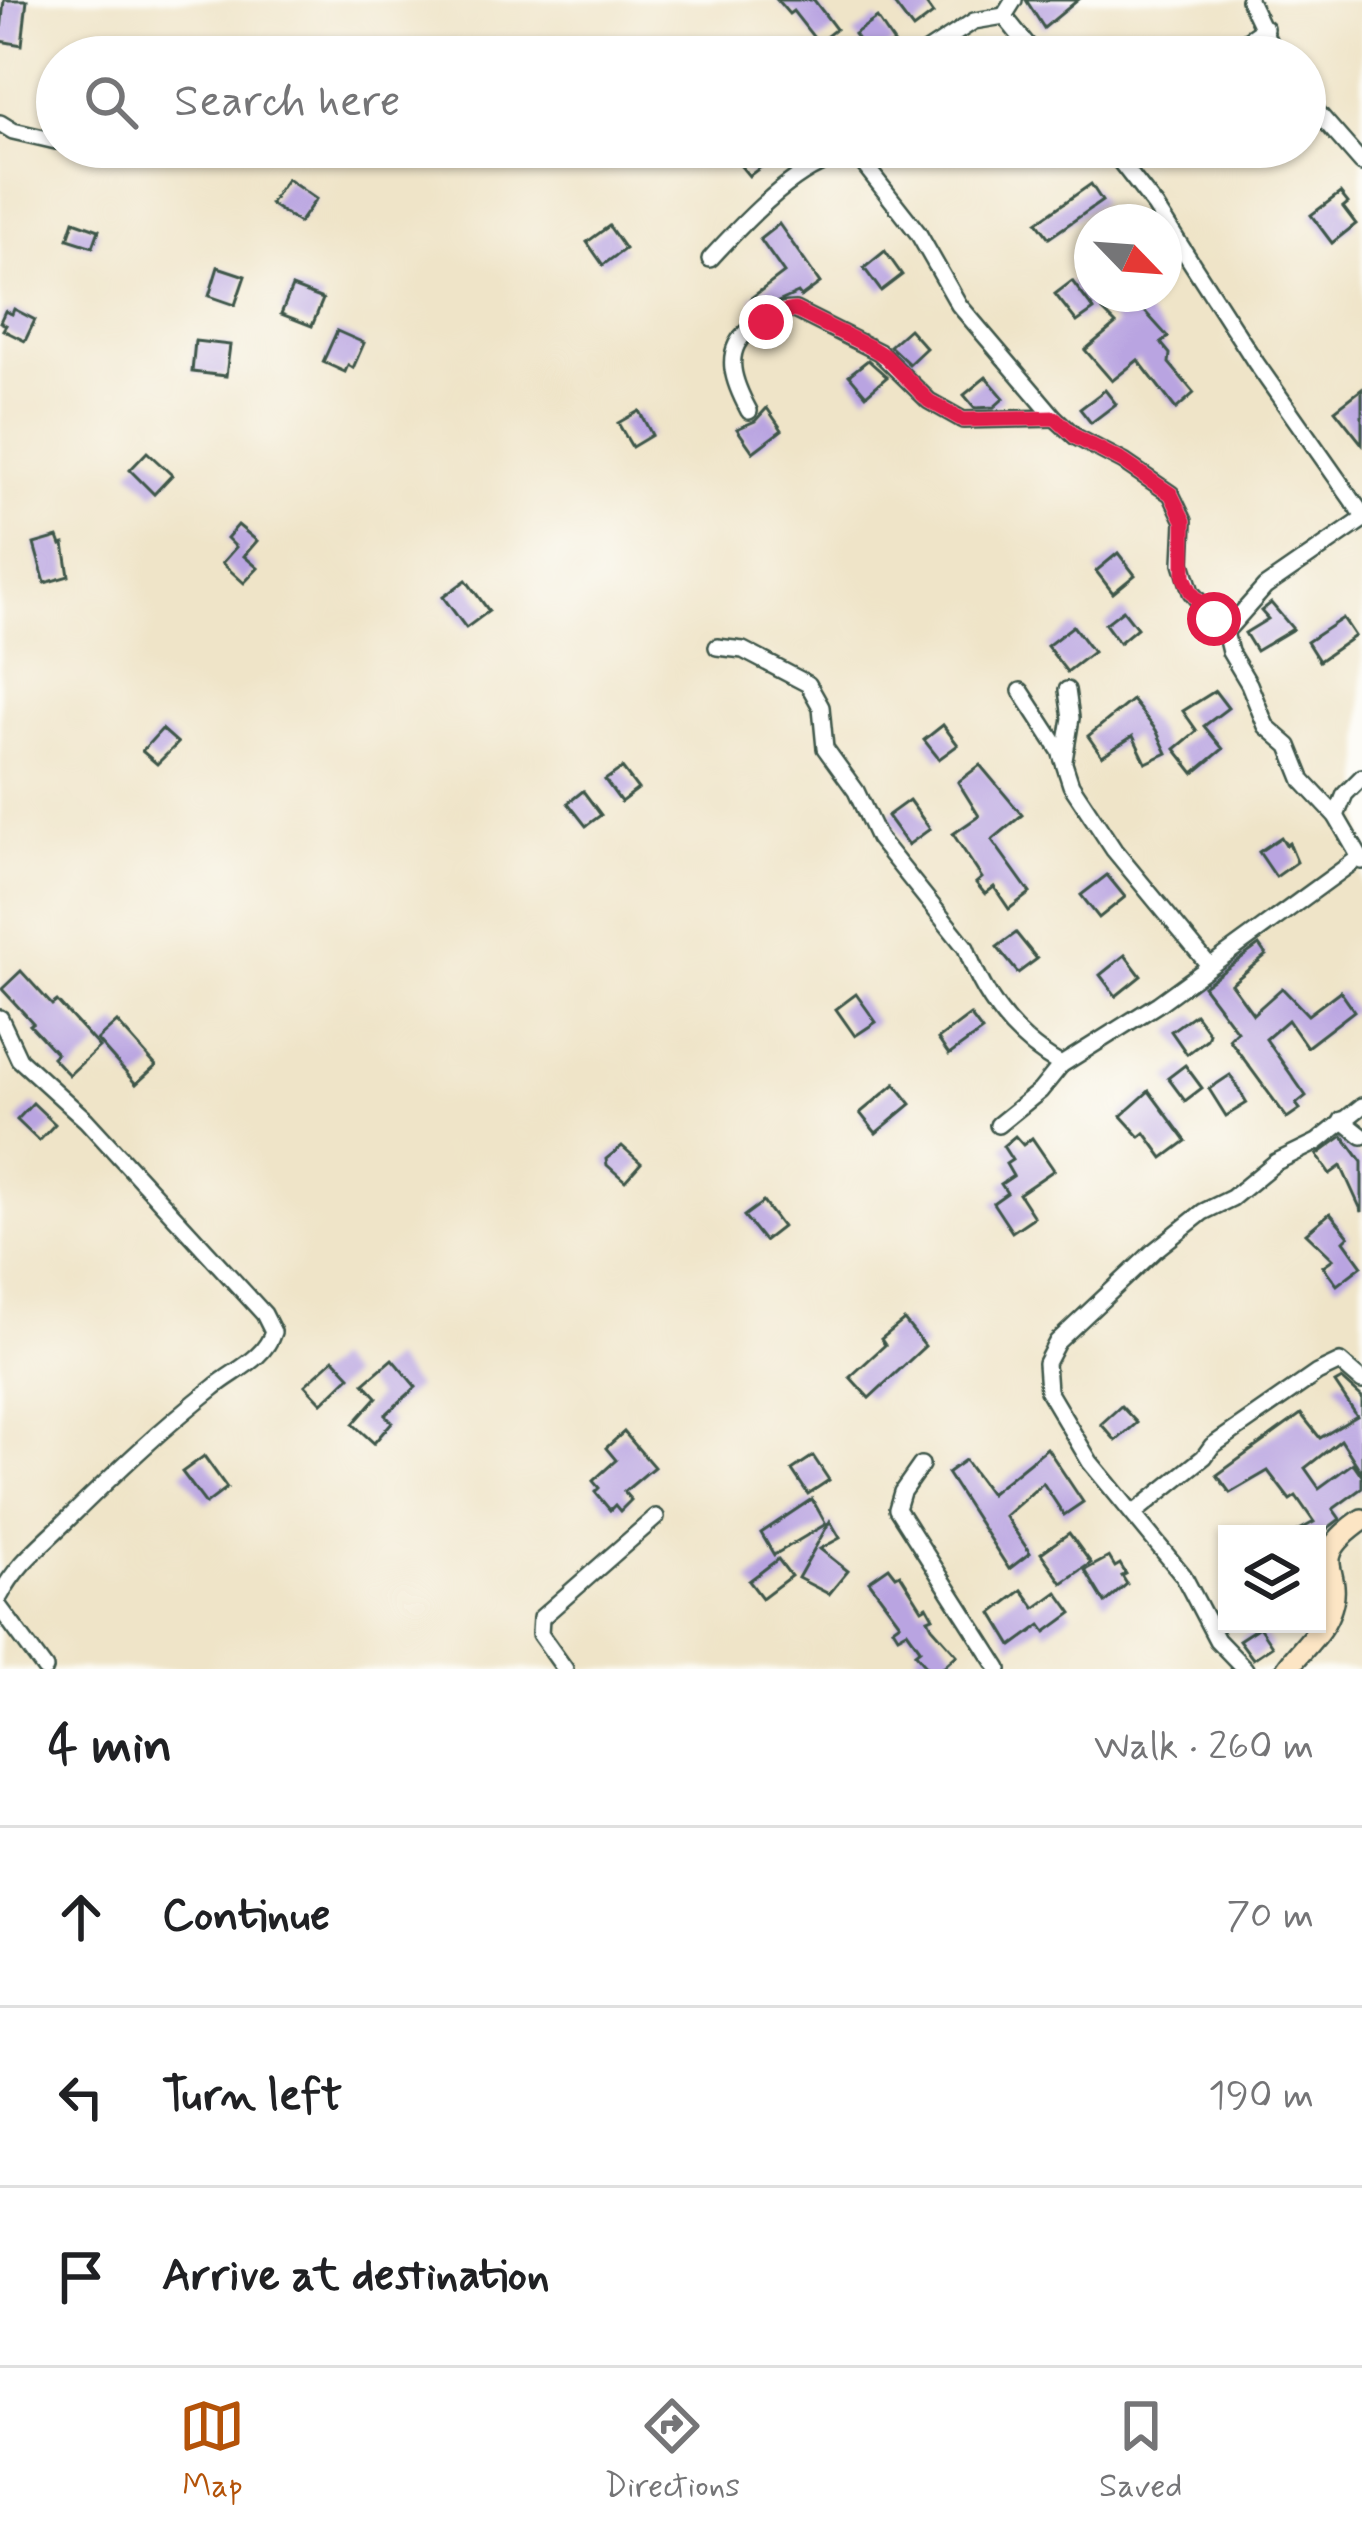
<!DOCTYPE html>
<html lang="en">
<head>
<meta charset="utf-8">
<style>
	body { margin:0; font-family:Mynerve,sans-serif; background:#f2f2f2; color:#202124 }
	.controls { position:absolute; right:36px; bottom:36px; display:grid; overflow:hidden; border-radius:0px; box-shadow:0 3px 9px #0004 }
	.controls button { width:108px; height:108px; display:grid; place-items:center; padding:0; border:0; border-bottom:3px solid #e0e0e0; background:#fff; color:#202124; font:60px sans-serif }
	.compass { position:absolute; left:1074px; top:204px; width:108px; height:108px; border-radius:50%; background:#fff; box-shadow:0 3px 9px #0004; rotate:115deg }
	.stop { position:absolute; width:36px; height:36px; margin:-27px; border:9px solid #e11d48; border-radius:50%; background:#fff }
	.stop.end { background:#e11d48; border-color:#fff; box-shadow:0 3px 12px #0008 }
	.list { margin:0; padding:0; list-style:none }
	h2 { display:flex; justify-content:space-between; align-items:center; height:156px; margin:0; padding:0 48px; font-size:51px }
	h2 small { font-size:39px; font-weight:400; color:#757577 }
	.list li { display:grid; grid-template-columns:78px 1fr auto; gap:36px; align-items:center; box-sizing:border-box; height:180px; padding:0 48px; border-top:3px solid #e0e0e0 }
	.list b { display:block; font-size:45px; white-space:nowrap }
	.list em { font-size:39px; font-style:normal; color:#757577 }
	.icon { flex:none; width:66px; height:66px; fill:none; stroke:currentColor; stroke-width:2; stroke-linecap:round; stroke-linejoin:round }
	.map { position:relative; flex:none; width:1362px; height:1669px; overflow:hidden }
	.search { position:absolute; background:#fff; box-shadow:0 3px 9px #0004; left:36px; right:36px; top:36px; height:132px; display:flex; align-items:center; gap:30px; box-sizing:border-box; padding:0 42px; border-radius:66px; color:#757577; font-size:45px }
	.sheet { height:696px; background:#fff }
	nav { display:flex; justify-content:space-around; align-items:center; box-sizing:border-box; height:168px; border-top:3px solid #e0e0e0; background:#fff; font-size:33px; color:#757577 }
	nav a { display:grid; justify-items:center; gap:6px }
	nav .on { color:#b45309 }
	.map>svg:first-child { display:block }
	.building { fill:#b9a4e1 }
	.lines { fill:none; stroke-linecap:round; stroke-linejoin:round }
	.street-casing { stroke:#3e564a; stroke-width:20 }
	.secondary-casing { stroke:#3e564a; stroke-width:26 }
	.street { stroke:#fff; stroke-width:15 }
	.secondary { stroke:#fce5c4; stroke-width:21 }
	.route { stroke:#e11d48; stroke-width:15 }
</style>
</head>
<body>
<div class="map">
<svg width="1362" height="1669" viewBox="0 0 1362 1669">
	<rect width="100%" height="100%" fill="#fdfcf7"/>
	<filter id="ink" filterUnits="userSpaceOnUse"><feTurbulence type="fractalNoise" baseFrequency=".00833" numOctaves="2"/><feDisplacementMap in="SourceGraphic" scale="24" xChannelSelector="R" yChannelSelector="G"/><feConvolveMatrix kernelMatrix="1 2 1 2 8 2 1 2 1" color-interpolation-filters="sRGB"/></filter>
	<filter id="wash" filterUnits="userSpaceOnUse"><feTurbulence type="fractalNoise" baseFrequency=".004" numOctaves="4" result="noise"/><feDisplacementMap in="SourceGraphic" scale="48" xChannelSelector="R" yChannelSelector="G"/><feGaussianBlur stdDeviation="2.7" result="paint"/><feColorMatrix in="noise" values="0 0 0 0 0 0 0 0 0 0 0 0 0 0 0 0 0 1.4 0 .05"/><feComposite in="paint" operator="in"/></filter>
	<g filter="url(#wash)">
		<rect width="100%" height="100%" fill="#efe4c8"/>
		<g id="blocks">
			<g class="building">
				<polygon points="4,0 27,0 22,45 0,41"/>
				<polygon points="777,0 814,0 836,29 818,43 793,11 789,14"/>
				<polygon points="891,0 923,0 933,14 913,29"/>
				<polygon points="1026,0 1078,0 1044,28"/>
				<polygon points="877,18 894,43 870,57 854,34"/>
				<polygon points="737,147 764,147 773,158 749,176 730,153"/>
				<polygon points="287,179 316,199 299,223 270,204"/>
				<polygon points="1091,184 1102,201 1049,238 1037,222"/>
				<polygon points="1340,193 1348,203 1343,207 1356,224 1332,243 1311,215"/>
				<polygon points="74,221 99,230 93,247 68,239"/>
				<polygon points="779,224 820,283 801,297 798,293 760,310 751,298 784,273 760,239"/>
				<polygon points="609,226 625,249 603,265 587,242"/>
				<polygon points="885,251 902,275 881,291 864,268"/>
				<polygon points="218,267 245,276 235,305 209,296"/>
				<polygon points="1072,281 1094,310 1077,322 1055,294"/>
				<polygon points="292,287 323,299 312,326 281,314"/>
				<polygon points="1122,294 1129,294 1168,337 1161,343 1170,354 1169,363 1194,393 1176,409 1138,360 1112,381 1085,350 1116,324 1103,311"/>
				<polygon points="14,309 35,320 25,341 3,330 6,325 0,322 5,311 12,314"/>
				<polygon points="909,329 926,348 909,364 890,346"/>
				<polygon points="337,331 364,343 353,368 348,365 345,372 323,362"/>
				<polygon points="195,341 230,345 226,376 192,372"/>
				<polygon points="868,360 887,377 866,395 849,375"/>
				<polygon points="986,377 1004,398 994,407 975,408 964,395"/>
				<polygon points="1362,389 1362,444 1335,410"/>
				<polygon points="1105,390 1116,404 1091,423 1080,409"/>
				<polygon points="767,408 782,430 753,452 737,429 755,421"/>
				<polygon points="639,411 652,435 632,447 618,423"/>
				<polygon points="147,452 172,475 154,494 130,470"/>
				<polygon points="238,525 257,541 244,556 258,568 244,583 222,563 236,547 227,538"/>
				<polygon points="58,537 61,545 64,544 69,576 45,583 34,544"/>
				<polygon points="1118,553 1135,575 1113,593 1096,571"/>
				<polygon points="466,580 489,611 466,628 443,597"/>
				<polygon points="1271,603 1293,629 1256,651 1245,633 1268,619 1261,611"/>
				<polygon points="1123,610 1137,628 1119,643 1105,624"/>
				<polygon points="1343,618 1355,636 1319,661 1307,642"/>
				<polygon points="1073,626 1093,652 1067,672 1047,646"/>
				<polygon points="1215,691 1228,708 1204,726 1223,749 1194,773 1175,749 1197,731 1183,711"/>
				<polygon points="1132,700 1156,730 1167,753 1146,763 1133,736 1102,756 1088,736"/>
				<polygon points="943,725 958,745 939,759 924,740"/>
				<polygon points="162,729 178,743 157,764 142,751"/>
				<polygon points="980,765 1022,815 992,840 1030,893 1009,909 994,887 985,894 976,883 982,878 953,834 979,816 958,782"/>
				<polygon points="622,768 638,789 621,802 605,780"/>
				<polygon points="583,791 601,815 586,826 568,803"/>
				<polygon points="909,800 930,829 908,845 887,816"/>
				<polygon points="1281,837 1286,845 1289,843 1297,862 1276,877 1259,852"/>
				<polygon points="1107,875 1125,897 1099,918 1081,895"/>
				<polygon points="1016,933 1037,959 1018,973 997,947"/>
				<polygon points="1259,945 1266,955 1231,984 1253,1014 1282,988 1308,1015 1340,991 1354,1011 1307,1047 1288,1020 1266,1039 1306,1096 1296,1104 1300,1109 1287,1118 1229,1039 1237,1031 1203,986"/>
				<polygon points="1125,955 1141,976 1116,996 1100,975"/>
				<polygon points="21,971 52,1005 57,1001 99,1047 69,1075 52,1057 56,1053 30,1025 33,1023 2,989"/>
				<polygon points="856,994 876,1022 855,1036 836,1009"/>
				<polygon points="1195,1014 1209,1033 1207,1039 1187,1054 1171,1031"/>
				<polygon points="970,1015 982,1031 949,1055 938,1039"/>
				<polygon points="117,1022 156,1066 136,1084 97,1040"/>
				<polygon points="1185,1065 1202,1088 1185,1101 1168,1078"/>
				<polygon points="1230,1075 1247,1103 1226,1116 1209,1089"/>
				<polygon points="895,1084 911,1104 876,1133 860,1113"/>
				<polygon points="1149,1091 1186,1141 1163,1158 1145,1133 1140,1137 1121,1116"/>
				<polygon points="33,1103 55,1124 39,1141 17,1120"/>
				<polygon points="1015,1136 1023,1145 1032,1138 1054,1170 1019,1194 1034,1217 1012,1232 993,1203 1007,1193 1001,1184 1013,1176 1006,1164 1012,1160 1003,1146"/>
				<polygon points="1343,1136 1362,1162 1362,1212 1341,1166 1330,1174 1317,1155"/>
				<polygon points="622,1146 641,1163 625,1181 607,1165 606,1159"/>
				<polygon points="763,1202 782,1227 764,1241 744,1216"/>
				<polygon points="1330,1213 1349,1236 1344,1241 1362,1266 1337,1285 1323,1266 1333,1259 1306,1233"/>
				<polygon points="904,1320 925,1346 869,1398 850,1377 885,1345 881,1339"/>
				<polygon points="334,1359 350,1376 322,1403 305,1385"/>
				<polygon points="392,1359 416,1387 385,1415 392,1422 374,1443 353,1424 377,1397 364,1383"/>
				<polygon points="1342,1379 1362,1397 1362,1473 1341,1440 1305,1468 1319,1488 1353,1463 1362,1476 1362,1488 1333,1509 1340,1519 1320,1534 1292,1534 1314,1522 1296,1496 1290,1500 1268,1471 1230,1493 1217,1475 1301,1414 1320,1438 1357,1416 1335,1383"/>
				<polygon points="1121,1406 1137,1423 1116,1441 1101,1424"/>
				<polygon points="624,1432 654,1467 624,1492 631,1500 620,1511 615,1505 610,1510 595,1492 599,1488 593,1481 616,1460 606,1448"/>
				<polygon points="1047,1448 1083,1502 1064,1515 1043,1483 1005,1516 1030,1553 1009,1569 947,1473 965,1460 990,1494"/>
				<polygon points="204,1456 227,1488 206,1504 182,1472"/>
				<polygon points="813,1456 829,1480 808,1494 792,1470"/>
				<polygon points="812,1499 826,1524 774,1555 761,1533"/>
				<polygon points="830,1521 840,1538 820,1549 848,1571 829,1594 798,1578"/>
				<polygon points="1069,1533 1091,1563 1062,1583 1041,1553"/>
				<polygon points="1109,1557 1115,1567 1120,1564 1126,1574 1122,1576 1127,1584 1105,1603 1085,1570"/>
				<polygon points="778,1559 791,1576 762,1598 749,1581"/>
				<polygon points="889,1567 896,1576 900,1574 922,1609 927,1606 933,1617 928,1619 932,1627 957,1655 941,1669 929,1669 915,1653 920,1649 907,1631 898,1636 893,1628 900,1623 869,1581"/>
				<polygon points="1022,1590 1035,1608 1057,1592 1072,1613 1046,1632 1041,1625 1012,1646 992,1613"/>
				<polygon points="1259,1627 1272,1646 1253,1659 1239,1640"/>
			</g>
		</g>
	</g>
	<g filter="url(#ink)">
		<use href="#blocks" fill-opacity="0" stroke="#3e564a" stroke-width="3"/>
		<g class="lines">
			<defs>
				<g id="street">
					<polyline points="1014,0 1004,16 1037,57"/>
					<polyline points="1249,0 1276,57"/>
					<polyline points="919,57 974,21 1004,16"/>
					<polyline points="1223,57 1265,28"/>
					<polyline points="1305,98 1362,163"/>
					<polyline points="0,123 13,131 56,141"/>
					<polyline points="1109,147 1155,206 1256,363 1362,514"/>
					<path d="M710 259C738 229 819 136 863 163L918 233 959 305 1055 418 1076 437 1124 462 1171 494 1184 521 1182 563 1191 592 1225 632 1230 652 1249 684 1266 726 1289 746 1303 781 1336 816 1362 861"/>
					<path d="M749 411C735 385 720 352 750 329 755 325 762 323 768 320 779 312 781 310 795 310L879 352 929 401 963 420 1055 418"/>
					<polyline points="1225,632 1265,587 1362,520"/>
					<path d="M717 647 743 650 808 684 821 707 825 748 856 791 878 838 966 948C984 998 1013 1038 1061 1065"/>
					<polyline points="1021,691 1060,751 1071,785 1114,850 1208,964"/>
					<polyline points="1064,760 1071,718 1067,690"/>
					<polyline points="1336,816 1345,794 1362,777"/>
					<path d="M0 1018 19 1059 86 1120 264 1314 273 1332C264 1360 234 1370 213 1388 161 1429 114 1474 67 1520 42 1545 17 1563 0 1596"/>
					<polyline points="1342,1120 1362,1136"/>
					<polyline points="998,1125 1040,1091 1061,1065 1158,1004 1360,857"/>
					<polyline points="921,1465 902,1492 897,1509 999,1669"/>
					<polyline points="1134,1513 1204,1457 1212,1446 1317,1373 1340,1362 1362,1381"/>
					<polyline points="0,1608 45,1669"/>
					<polyline points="565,1669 540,1634 541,1618 656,1517"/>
					<polyline points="1245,1669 1217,1640 1183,1575 1090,1462 1048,1391 1046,1363 1057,1342 1154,1251 1203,1212 1232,1198 1276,1162 1317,1142 1362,1106"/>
				</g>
				<path id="secondary" d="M1287 1669C1299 1651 1320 1634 1328 1614 1348 1568 1300 1564 1362 1520"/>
			</defs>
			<use href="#street" class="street-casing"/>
			<use href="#secondary" class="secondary-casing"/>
			<use href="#street" class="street"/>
			<use href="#secondary" class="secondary"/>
		</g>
	</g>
	<g class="lines" filter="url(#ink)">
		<polyline class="route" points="766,322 776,313 795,310 870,347 886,357 929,401 963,420 1055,418 1076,437 1124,462 1171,494 1184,521 1184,577 1191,592 1214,619"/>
	</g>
</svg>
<div class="controls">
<button><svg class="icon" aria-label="layers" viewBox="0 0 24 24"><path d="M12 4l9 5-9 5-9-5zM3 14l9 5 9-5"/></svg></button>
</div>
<svg class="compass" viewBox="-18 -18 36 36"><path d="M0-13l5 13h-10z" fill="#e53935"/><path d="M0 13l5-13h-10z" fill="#757577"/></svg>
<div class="stop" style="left:1214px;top:619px"></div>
<div class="stop end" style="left:766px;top:322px"></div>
<div class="search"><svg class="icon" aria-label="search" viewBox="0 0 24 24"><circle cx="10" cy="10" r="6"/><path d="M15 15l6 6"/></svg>Search here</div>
</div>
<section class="sheet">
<h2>4 min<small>Walk · 260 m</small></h2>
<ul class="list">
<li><svg class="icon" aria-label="ahead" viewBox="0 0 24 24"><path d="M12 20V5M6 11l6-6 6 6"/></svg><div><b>Continue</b></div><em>70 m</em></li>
<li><svg class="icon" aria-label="left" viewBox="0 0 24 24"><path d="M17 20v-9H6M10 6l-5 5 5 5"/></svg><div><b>Turn left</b></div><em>190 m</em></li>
<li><svg class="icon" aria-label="arrive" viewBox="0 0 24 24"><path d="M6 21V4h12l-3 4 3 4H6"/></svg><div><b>Arrive at destination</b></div></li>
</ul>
</section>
<nav>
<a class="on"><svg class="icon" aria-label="map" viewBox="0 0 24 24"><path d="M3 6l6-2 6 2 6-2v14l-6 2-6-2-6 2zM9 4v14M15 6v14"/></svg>Map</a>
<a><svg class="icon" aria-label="directions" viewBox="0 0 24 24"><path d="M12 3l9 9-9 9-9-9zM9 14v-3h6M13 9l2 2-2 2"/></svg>Directions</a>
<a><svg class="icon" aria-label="saved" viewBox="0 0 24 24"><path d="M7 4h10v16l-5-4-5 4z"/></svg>Saved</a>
</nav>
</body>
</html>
